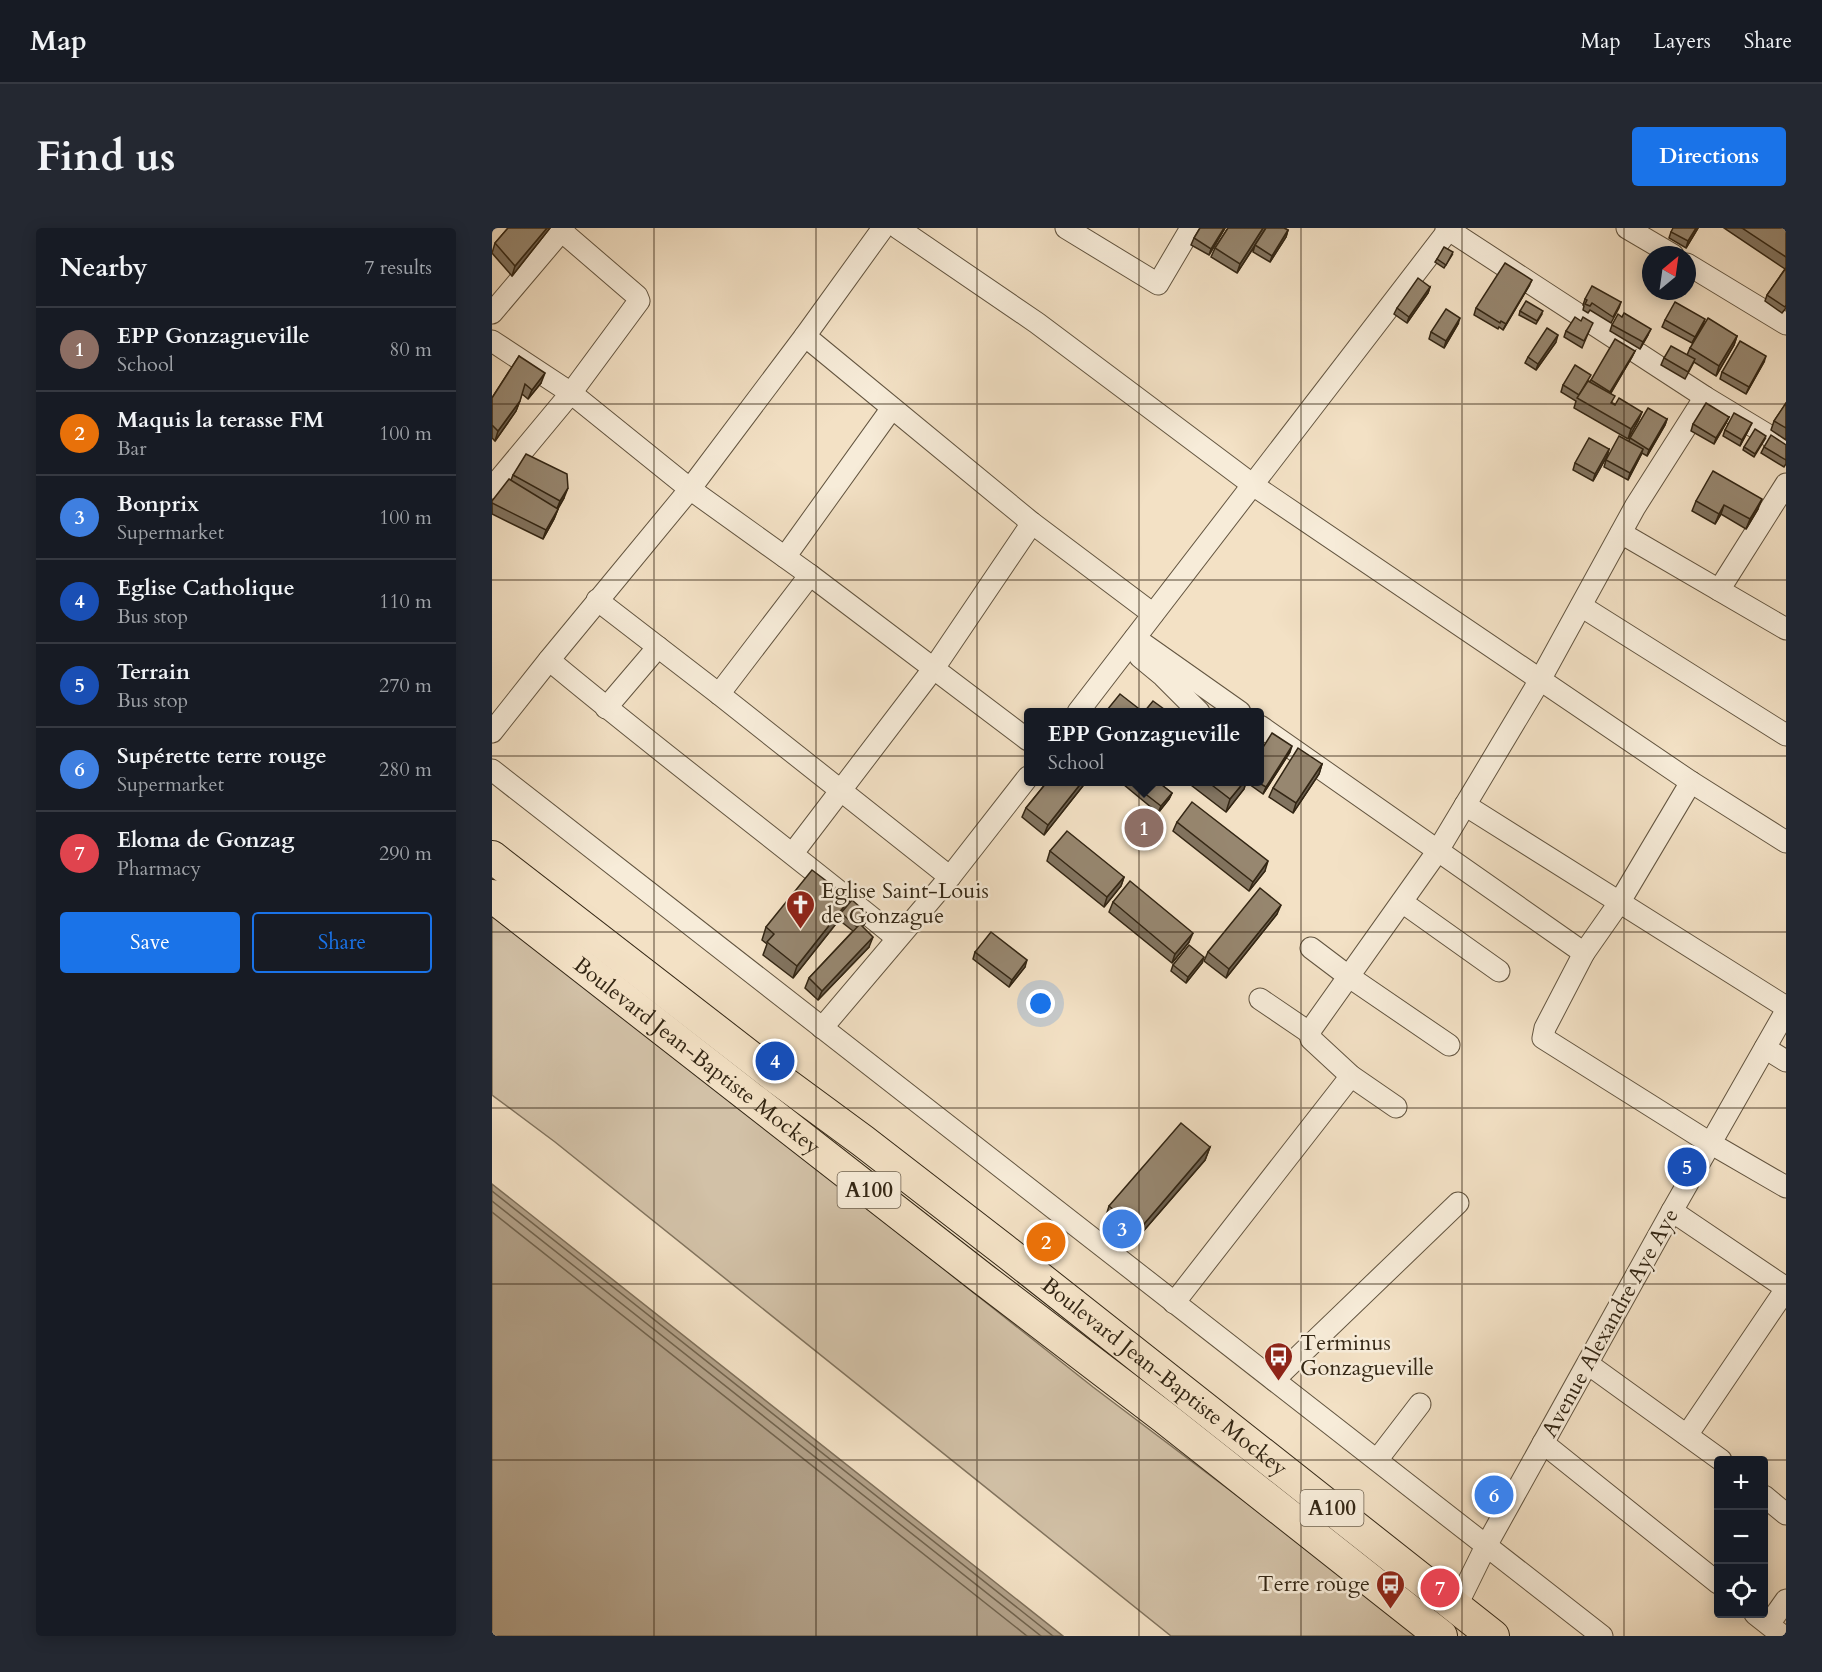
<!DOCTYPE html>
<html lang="en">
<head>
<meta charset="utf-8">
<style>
	body { margin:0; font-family:Cardo,serif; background:#242831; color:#f1f3f6 }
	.controls { position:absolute; right:18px; bottom:18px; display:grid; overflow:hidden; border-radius:6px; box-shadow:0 3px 15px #0003 }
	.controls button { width:54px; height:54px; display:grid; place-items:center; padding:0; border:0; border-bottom:2px solid #363941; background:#171b24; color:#f1f3f6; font:30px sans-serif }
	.compass { position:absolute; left:1150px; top:18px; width:54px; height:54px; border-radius:50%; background:#171b24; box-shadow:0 3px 15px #0003; rotate:29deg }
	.you { position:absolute; left:549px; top:776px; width:21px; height:21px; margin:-15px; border:4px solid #fff; border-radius:50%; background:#1a73e8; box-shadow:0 0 0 9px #1a73e833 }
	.badge { display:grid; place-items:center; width:39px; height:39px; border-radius:50%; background:#1a73e8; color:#fff; font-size:20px; font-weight:700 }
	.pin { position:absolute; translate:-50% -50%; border:3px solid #fff; box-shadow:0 2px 6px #0006 }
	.popup { position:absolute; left:532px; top:480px; width:240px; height:78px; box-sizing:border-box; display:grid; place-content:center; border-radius:6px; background:#171b24; filter:drop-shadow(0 2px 4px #0005); font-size:20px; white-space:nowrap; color:#9ea1a6 }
	.popup b { font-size:22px; color:#f1f3f6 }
	.popup::after { content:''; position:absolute; left:50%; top:100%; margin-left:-12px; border:12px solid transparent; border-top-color:#171b24 }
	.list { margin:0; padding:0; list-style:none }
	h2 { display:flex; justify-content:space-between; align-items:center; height:78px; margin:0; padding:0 24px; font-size:26px }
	h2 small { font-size:20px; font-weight:400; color:#9ea1a6 }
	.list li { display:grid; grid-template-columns:39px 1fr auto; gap:18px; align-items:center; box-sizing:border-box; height:84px; padding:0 24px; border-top:2px solid #363941 }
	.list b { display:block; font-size:22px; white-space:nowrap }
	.list p { margin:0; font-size:20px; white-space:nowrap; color:#9ea1a6 }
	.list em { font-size:20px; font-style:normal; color:#9ea1a6 }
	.actions { display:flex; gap:12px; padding:18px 24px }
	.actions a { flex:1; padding:14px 0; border:2px solid #1a73e8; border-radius:6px; text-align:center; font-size:21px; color:#1a73e8 }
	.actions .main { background:#1a73e8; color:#fff }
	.icon { flex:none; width:33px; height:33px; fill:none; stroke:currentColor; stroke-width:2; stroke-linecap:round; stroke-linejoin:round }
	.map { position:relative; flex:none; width:1294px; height:1408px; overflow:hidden; border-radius:6px }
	header { display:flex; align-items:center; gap:36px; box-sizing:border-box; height:84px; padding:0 30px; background:#171b24; border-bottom:2px solid #363941 }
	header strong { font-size:28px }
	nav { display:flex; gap:33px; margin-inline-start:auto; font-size:21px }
	.intro { display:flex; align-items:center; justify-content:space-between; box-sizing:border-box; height:144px; padding:0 36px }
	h1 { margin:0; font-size:42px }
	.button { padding:15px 27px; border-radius:6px; background:#1a73e8; color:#fff; font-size:21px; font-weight:700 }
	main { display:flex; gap:36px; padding:0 36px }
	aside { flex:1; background:#171b24; border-radius:6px; box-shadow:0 3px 15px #0003 }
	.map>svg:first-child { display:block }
	.green { fill:#d2c1a7; stroke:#82745e; stroke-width:1.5 }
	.water { fill:#b2a189; stroke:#7f705a; stroke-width:1.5 }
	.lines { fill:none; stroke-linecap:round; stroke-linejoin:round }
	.shore { stroke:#72644e; stroke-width:1.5 }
	.minor-casing { stroke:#635540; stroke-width:23 }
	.highway-casing { stroke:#332614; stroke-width:34 }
	.minor { stroke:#f7ecd9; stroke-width:21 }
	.highway { stroke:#f3e1c5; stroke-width:32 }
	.wall { fill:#827460; stroke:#332614; stroke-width:1.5 }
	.shaded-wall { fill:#6a5e4e; stroke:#332614; stroke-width:1.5 }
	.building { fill:#978770; stroke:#332614; stroke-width:1.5 }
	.grid { fill:none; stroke:#332614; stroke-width:1.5; stroke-opacity:0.55 }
	.labels { text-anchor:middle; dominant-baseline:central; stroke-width:5; stroke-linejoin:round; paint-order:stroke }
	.shield { fill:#f7ecd9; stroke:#6e614f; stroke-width:1.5 }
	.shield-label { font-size:21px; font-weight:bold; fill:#332614 }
	.poi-label { font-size:22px; fill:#332614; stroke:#f7ecd9; text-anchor:start }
	.street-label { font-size:22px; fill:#332614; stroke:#f7ecd9 }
</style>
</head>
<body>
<header>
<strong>Map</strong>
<nav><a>Map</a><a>Layers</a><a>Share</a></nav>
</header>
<div class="intro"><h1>Find us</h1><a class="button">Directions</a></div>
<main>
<aside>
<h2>Nearby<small>7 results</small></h2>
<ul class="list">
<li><span class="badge" style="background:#8d6e63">1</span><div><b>EPP Gonzagueville</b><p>School</p></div><em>80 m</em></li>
<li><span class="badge" style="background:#e8710a">2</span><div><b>Maquis la terasse FM</b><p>Bar</p></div><em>100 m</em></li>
<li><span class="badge" style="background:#3f7fe0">3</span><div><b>Bonprix</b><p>Supermarket</p></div><em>100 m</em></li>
<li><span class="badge" style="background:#1a4fb4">4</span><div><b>Eglise Catholique</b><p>Bus stop</p></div><em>110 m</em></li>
<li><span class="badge" style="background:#1a4fb4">5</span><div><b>Terrain</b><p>Bus stop</p></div><em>270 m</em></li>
<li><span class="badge" style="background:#3f7fe0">6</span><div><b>Supérette terre rouge</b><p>Supermarket</p></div><em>280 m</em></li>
<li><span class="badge" style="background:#e0444e">7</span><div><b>Eloma de Gonzag</b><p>Pharmacy</p></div><em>290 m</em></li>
</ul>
<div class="actions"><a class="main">Save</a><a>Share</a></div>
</aside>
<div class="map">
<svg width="1294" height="1408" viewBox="0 0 1294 1408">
	<rect width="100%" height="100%" fill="#f3e1c5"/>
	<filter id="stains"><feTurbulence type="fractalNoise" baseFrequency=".00333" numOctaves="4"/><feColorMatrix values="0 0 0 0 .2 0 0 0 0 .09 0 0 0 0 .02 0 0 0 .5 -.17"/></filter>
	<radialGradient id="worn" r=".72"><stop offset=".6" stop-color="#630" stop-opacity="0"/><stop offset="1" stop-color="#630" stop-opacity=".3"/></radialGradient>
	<polygon class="green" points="0,688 252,883 601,1159 931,1408 679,1408 63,914 0,867"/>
	<polygon class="water" points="0,956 571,1408 0,1408"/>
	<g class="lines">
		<g class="shore">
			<polyline points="0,963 561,1408"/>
			<polyline points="0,973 549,1408"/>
			<polyline points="0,984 535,1408"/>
		</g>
		<defs>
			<g id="minor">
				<polyline points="406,0 545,95 761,257 1199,554 1294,614"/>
				<polyline points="574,0 666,56 699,0"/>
				<polyline points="954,0 1213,169 1294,218"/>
				<polyline points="1135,0 1181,27"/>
				<polyline points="1195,36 1294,96"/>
				<polyline points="0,85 72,0"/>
				<polyline points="313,108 540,295 661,386"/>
				<polyline points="0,113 79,165 198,261 318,347 536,512"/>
				<polyline points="0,260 79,165 147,73 145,68 66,0"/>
				<polyline points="1129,305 1294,401"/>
				<polyline points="293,329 400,180"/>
				<polyline points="1227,362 1294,256"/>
				<polyline points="105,372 227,466 458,649"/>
				<polyline points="1089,378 1294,507"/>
				<polyline points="643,410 748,484"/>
				<polyline points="648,429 671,448 707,484"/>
				<path d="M57 432C171 527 290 616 405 710"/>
				<polyline points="227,466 318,347"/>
				<polyline points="114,480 166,419"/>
				<polyline points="586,484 958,0"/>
				<polyline points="768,498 1092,725"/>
				<polyline points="0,504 57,432 198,261 313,108 391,0"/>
				<polyline points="0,542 1110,1408"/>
				<polyline points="1199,554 1127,675 1092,725 1053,800 1051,810 1218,915 1294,959"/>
				<polyline points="973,577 1294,779"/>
				<polyline points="301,625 442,440 540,295"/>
				<polyline points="910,674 1007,743"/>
				<polyline points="819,720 856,748 957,817"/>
				<polyline points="768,771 818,805"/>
				<polyline points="330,800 458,649 536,549"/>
				<polyline points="1273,820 1294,833"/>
				<polyline points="904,879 859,848 819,811 818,805 820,800 945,624 1048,452 1143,279 1213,169"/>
				<polyline points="1180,983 1294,1060"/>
				<polyline points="682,1075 859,848"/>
				<polyline points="1096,1136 1229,1232"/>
				<polyline points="782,1152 966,975"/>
				<polyline points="1195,1207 1294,1061"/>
				<polyline points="1051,1215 1226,1355"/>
				<polyline points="885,1232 928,1176"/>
				<polyline points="1272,1268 1294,1286"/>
				<polyline points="964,1379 994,1318 1180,983 1294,783"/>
				<polyline points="1263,1386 1291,1408"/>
				<polyline points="1277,1396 1294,1372"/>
			</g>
			<g id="highway">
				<path id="s1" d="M0 629 284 849 371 913 512 1022 1001 1408"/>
				<path id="s2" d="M0 668 491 1051 673 1190 949 1408"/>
			</g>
		</defs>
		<use href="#minor" class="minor-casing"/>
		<use href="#highway" class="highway-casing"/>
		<use href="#minor" class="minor"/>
		<use href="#highway" class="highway"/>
	</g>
	<g class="wall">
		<polygon points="16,0 58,0 20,48 0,25 3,15"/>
		<polygon points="708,0 733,0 717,27 699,17 702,10"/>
		<polygon points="736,0 792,0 796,2 794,9 778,34 761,24 763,17 768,10 745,45 719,29 723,20"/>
		<polygon points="1206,0 1194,20 1177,10 1179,4"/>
		<polygon points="1232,0 1294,0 1294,80 1290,85 1273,73 1275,67 1293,41"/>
		<polygon points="960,27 952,40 943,34 945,31"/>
		<polygon points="1037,58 1011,102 1007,99 1006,101 982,87 984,80"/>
		<polygon points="938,59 936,65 915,95 902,86 905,80"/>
		<polygon points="1093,71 1129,74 1127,80 1119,95 1098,82 1096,85 1091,82 1092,78 1091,77"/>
		<polygon points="1028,83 1050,86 1044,96 1027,87"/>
		<polygon points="1173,92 1211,97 1200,115 1170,99"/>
		<polygon points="966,96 952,120 937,111 939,104"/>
		<polygon points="1120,97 1156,107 1148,121 1118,103"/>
		<polygon points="1098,101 1090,120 1072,109 1074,103"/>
		<polygon points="1245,108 1242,117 1224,148 1202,134 1193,151 1169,137 1172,130 1195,127 1198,120"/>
		<polygon points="1064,114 1044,142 1033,135 1036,129"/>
		<polygon points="1143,123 1140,129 1118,166 1120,175 1150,184 1146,193 1136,211 1082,180 1084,173 1069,164 1071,157 1097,153 1098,154 1099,152"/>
		<polygon points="27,128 49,155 36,171 30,166 24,183 3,213 0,210 0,170"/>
		<polygon points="1272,134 1254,166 1228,151 1230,144"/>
		<polygon points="1294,175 1294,212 1279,202 1282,193"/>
		<polygon points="1237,189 1234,195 1222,216 1199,203 1201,196"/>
		<polygon points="1175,191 1173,197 1155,228 1150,225 1136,252 1112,239 1114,232 1137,213 1138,210"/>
		<polygon points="1257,201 1248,218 1231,208 1233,202"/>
		<polygon points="1273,211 1262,229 1251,222 1252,219"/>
		<polygon points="1294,217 1294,236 1292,239 1269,225 1272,219"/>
		<polygon points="1117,221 1115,228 1101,253 1081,242 1083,235"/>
		<polygon points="21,247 72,270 66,281 62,291 51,311 0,286 0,273 19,252"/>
		<polygon points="1204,273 1266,281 1254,301 1229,286 1223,296 1200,283"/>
		<polygon points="798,524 771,566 754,554 752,561 734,584 695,554 768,554"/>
		<polygon points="830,536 827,546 801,585 777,569 781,560"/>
		<polygon points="555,554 594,554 552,607 530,589 534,580"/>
		<polygon points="632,554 666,554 680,565 677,571 666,585 631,556"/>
		<polygon points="685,594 773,643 757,663 681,603"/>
		<polygon points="558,623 632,649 629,658 612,679 555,633"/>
		<polygon points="358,671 355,678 377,687 375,693 370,699 377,719 326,772 313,760 317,750 361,703 347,692 301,750 271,727 275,716 270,712 274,699"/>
		<polygon points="621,674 697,714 680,735 617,684"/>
		<polygon points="785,686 734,750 712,733 716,724"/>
		<polygon points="483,724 533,739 517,759 481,731"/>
		<polygon points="710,735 694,755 679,743 681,737"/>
		<polygon points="718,919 713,932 641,1015 613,991 617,978"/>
	</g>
	<g class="shaded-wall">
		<polygon points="55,0 58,0 20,48 23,38"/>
		<polygon points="732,0 733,0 717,27 719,21"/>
		<polygon points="771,0 774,0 745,45 748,36"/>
		<polygon points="1204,0 1206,0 1194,20 1196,13"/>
		<polygon points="796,2 794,9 778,34 780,28"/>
		<polygon points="1040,52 1037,58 1011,102 1014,96"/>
		<polygon points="938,59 936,65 915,95 917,89"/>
		<polygon points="968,90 966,96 952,120 954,113"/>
		<polygon points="1213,91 1211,97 1200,115 1203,109"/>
		<polygon points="1159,101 1156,107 1148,121 1151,114"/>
		<polygon points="1066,107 1064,114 1044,142 1046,136"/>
		<polygon points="1245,108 1242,117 1224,148 1227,138"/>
		<polygon points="1143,123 1140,129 1116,170 1118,164"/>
		<polygon points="1274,128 1272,134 1254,166 1257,159"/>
		<polygon points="53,145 49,155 36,171 40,162"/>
		<polygon points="28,173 24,183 3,213 6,203"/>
		<polygon points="1150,184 1146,193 1136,211 1139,201"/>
		<polygon points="1237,189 1234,195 1222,216 1224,210"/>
		<polygon points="1175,191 1173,197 1155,228 1157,222"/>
		<polygon points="1260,195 1257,201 1248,218 1250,212"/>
		<polygon points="1117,221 1115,228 1101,253 1103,246"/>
		<polygon points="1151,221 1149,227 1136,252 1138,245"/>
		<polygon points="76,260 72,270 64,283 68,273"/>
		<polygon points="1270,271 1266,281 1254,301 1258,291"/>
		<polygon points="1232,277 1229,286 1223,296 1227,286"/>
		<polygon points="66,281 62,291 51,311 54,302"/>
		<polygon points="800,518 798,524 771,566 774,559"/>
		<polygon points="830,536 827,546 801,585 804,575"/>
		<polygon points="590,554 594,554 552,607 556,597"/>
		<polygon points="752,554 754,554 752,561 734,584 738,571"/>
		<polygon points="680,565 677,571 666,585 669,578"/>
		<polygon points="776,633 773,643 757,663 761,654"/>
		<polygon points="632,649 629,658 612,679 615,669"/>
		<polygon points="358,671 353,684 349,685 347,692 301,750 305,738"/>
		<polygon points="789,677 785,686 734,750 737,741"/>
		<polygon points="377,687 375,693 364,706 366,700"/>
		<polygon points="701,705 697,714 680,735 683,726"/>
		<polygon points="381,709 377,719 326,772 330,763"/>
		<polygon points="712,729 710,735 694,755 696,749"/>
		<polygon points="535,732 533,739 517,759 520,752"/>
		<polygon points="718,919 713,932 641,1015 646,1003"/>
	</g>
	<g class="building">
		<polygon points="16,0 55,0 23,38 3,15"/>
		<polygon points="708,0 732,0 719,21 702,10"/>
		<polygon points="736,0 771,0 748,36 723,20"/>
		<polygon points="774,0 792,0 796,2 780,28 763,17"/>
		<polygon points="1181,0 1204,0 1196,13 1179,4"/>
		<polygon points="1250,0 1294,0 1294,29"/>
		<polygon points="952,19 961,24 954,37 945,31"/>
		<polygon points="1013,35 1040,52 1014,96 1009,93 1008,95 984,80"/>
		<polygon points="1294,40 1294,77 1293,79 1275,67"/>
		<polygon points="926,50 938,59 917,89 905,80"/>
		<polygon points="1100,58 1129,74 1121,89 1100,75 1098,78 1093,76 1095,72 1093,71"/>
		<polygon points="1034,73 1051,83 1045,93 1028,83"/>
		<polygon points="1183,74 1213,91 1203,109 1173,92"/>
		<polygon points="954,81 968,90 954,113 939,104"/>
		<polygon points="1132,85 1159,101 1151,114 1120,97 1126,86 1130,89"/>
		<polygon points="1083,89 1089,93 1091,89 1101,95 1092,113 1074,103"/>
		<polygon points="1216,90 1245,108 1227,138 1198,120"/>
		<polygon points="1055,100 1066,107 1046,136 1036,129"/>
		<polygon points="1123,111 1143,123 1118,164 1099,152"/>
		<polygon points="1248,113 1274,128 1257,159 1230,144"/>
		<polygon points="1179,118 1203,131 1196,144 1172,130"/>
		<polygon points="27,128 53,145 40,162 33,156 28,173 6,203 0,197 0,170"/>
		<polygon points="1083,137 1099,147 1087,167 1071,157"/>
		<polygon points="1096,153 1123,168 1119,175 1123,177 1127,170 1150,184 1139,201 1085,170"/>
		<polygon points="1214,175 1237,189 1224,210 1201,196"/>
		<polygon points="1294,175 1294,200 1282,193"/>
		<polygon points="1156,180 1175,191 1157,222 1138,210"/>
		<polygon points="1242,185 1260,195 1250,212 1233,202"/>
		<polygon points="1263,201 1274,208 1263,226 1252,219"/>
		<polygon points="1279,207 1294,217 1294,232 1272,219"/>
		<polygon points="1127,208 1151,221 1138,245 1114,232"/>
		<polygon points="1097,210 1117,221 1103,246 1083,235"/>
		<polygon points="34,226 75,246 76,260 68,273 21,247"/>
		<polygon points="1221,243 1270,271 1258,291 1232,277 1227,286 1204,273"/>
		<polygon points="17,251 66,281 54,302 0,275 0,273"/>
		<polygon points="628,466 646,480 642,484 618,484 615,482"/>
		<polygon points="661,473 676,484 652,484"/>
		<polygon points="780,505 800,518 774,559 765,554 768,554 768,524"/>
		<polygon points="806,520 830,536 804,575 781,560"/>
		<polygon points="555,554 590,554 556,597 534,580"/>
		<polygon points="638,554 666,554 680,565 669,578"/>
		<polygon points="716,554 752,554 738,571"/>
		<polygon points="700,574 776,633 761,654 685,594"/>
		<polygon points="575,603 632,649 615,669 558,623"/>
		<polygon points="320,642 358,671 305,738 275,714 282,706 274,699"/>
		<polygon points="638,653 701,705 683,726 621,674"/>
		<polygon points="768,660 789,677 737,741 716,724"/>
		<polygon points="360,672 377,687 368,697 368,696 365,699 349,685"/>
		<polygon points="368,696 381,709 330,763 317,750"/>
		<polygon points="499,704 535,732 520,752 483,724"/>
		<polygon points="697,717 712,729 696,749 681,737"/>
		<polygon points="689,895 718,919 646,1003 617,978"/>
	</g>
	<path class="grid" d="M162 0V1408M324 0V1408M485 0V1408M647 0V1408M809 0V1408M970 0V1408M1132 0V1408M0 176H1294M0 352H1294M0 528H1294M0 704H1294M0 880H1294M0 1056H1294M0 1232H1294"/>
	<defs>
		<symbol id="church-pin" viewBox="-11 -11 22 30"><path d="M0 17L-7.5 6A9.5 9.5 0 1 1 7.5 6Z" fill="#8f2418" stroke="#f7ecd9"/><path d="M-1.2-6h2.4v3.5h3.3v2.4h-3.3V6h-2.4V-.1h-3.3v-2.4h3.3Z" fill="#fff"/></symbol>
		<symbol id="bus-pin" viewBox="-11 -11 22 30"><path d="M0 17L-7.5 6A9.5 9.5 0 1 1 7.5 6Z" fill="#8f2418" stroke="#f7ecd9"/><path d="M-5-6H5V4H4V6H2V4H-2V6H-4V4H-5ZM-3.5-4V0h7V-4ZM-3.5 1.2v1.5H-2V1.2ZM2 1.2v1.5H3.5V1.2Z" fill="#fff"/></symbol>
	</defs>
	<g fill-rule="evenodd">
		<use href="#church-pin" x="292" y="660" width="33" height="45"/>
		<use href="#bus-pin" x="770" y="1112" width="33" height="45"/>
		<use href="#bus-pin" x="882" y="1340" width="33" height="45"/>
	</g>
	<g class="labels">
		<g class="shield">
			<rect x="345.5" y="944" width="63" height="36" rx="4.5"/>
			<rect x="808.5" y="1262" width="63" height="36" rx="4.5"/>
		</g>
		<g class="shield-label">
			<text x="377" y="962">A100</text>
			<text x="840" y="1280">A100</text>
		</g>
		<g class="poi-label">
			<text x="329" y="663">Eglise Saint-Louis<tspan x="329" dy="25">de Gonzague</tspan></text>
			<text x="808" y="1115">Terminus<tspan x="808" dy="25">Gonzagueville</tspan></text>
			<text x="878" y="1356" text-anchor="end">Terre rouge</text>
		</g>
		<g class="street-label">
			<text stroke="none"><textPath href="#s2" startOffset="260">Boulevard Jean-Baptiste Mockey</textPath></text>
			<text transform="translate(1118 1095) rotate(-61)">Avenue Alexandre Aye Aye</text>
			<text stroke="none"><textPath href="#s1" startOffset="850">Boulevard Jean-Baptiste Mockey</textPath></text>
		</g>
	</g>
	<rect width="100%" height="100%" filter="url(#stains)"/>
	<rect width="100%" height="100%" fill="url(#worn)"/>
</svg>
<div class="controls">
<button>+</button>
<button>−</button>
<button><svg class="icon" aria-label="locate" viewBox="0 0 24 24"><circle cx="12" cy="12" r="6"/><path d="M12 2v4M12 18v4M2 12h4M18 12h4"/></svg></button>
</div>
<svg class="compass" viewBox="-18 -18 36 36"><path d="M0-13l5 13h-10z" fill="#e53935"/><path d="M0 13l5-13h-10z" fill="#9ea1a6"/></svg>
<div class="you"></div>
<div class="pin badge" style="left:652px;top:600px;background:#8d6e63">1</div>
<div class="popup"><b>EPP Gonzagueville</b>School</div>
<div class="pin badge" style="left:554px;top:1014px;background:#e8710a">2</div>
<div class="pin badge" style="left:630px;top:1001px;background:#3f7fe0">3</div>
<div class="pin badge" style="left:283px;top:833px;background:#1a4fb4">4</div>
<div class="pin badge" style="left:1195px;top:939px;background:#1a4fb4">5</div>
<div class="pin badge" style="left:1002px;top:1267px;background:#3f7fe0">6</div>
<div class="pin badge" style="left:948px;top:1360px;background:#e0444e">7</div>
</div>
</main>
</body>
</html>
